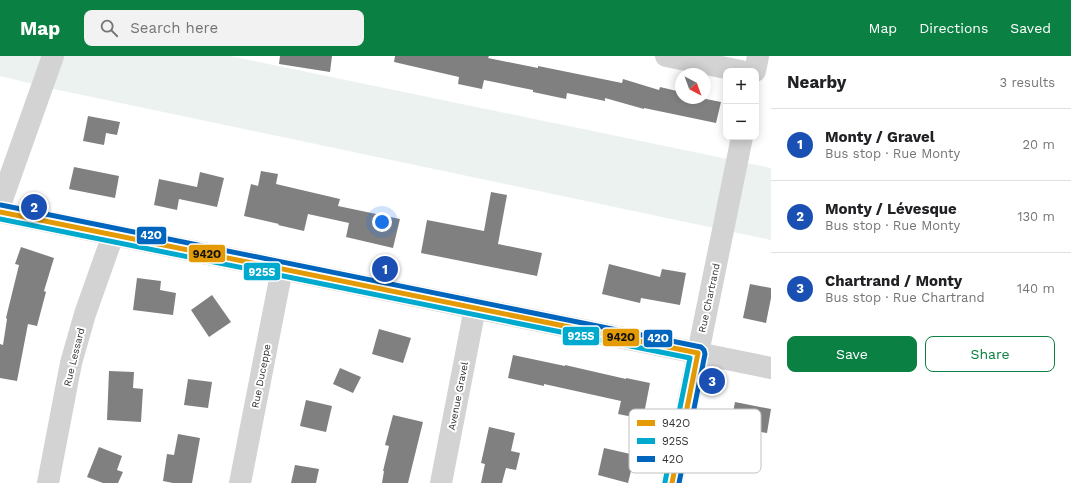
<!DOCTYPE html>
<html lang="en">
<head>
<meta charset="utf-8">
<style>
	body { margin:0; font-family:"Work Sans",sans-serif; background:#f2f2f2; color:#202124 }
	.controls { position:absolute; right:12px; top:12px; display:grid; overflow:hidden; border-radius:8px; box-shadow:0 2px 10px #0003 }
	.controls button { width:36px; height:36px; display:grid; place-items:center; padding:0; border:0; border-bottom:1px solid #e0e0e0; background:#fff; color:#202124; font:20px sans-serif }
	.compass { position:absolute; left:675px; top:12px; width:36px; height:36px; border-radius:50%; background:#fff; box-shadow:0 2px 10px #0003; rotate:139deg }
	.you { position:absolute; left:382px; top:166px; width:14px; height:14px; margin:-10px; border:3px solid #fff; border-radius:50%; background:#1a73e8; box-shadow:0 0 0 6px #1a73e833 }
	.badge { display:grid; place-items:center; width:26px; height:26px; border-radius:50%; background:#0b8043; color:#fff; font-size:13px; font-weight:700 }
	.pin { position:absolute; translate:-50% -50%; border:2px solid #fff; box-shadow:0 1px 4px #0006 }
	.list { margin:0; padding:0; list-style:none }
	h2 { display:flex; justify-content:space-between; align-items:center; height:52px; margin:0; padding:0 16px; font-size:17px }
	h2 small { font-size:13px; font-weight:400; color:#757577 }
	.list li { display:grid; grid-template-columns:26px 1fr auto; gap:12px; align-items:center; box-sizing:border-box; height:72px; padding:0 16px; border-top:1px solid #e0e0e0 }
	.list b { display:block; font-size:15px; white-space:nowrap }
	.list p { margin:0; font-size:13px; white-space:nowrap; color:#757577 }
	.list em { font-size:13px; font-style:normal; color:#757577 }
	.actions { display:flex; gap:8px; padding:12px 16px }
	.actions a { flex:1; padding:9px 0; border:1px solid #0b8043; border-radius:8px; text-align:center; font-size:14px; color:#0b8043 }
	.actions .main { background:#0b8043; color:#fff }
	.icon { flex:none; width:22px; height:22px; fill:none; stroke:currentColor; stroke-width:2; stroke-linecap:round; stroke-linejoin:round }
	.map { position:relative; flex:none; width:771px; height:427px; overflow:hidden }
	header { display:flex; align-items:center; gap:24px; box-sizing:border-box; height:56px; padding:0 20px; background:#0b8043; color:#fff }
	header strong { font-size:19px }
	nav { display:flex; gap:22px; margin-inline-start:auto; font-size:14px }
	.search { width:280px; height:36px; background:#f2f2f2; display:flex; align-items:center; gap:10px; box-sizing:border-box; padding:0 14px; border-radius:8px; color:#757577; font-size:15px }
	main { display:flex }
	aside { flex:1; background:#fff }
	.map>svg:first-child { display:block }
	.green { fill:#ebf2f0 }
	.building { fill:#808080 }
	.lines { fill:none; stroke-linecap:round; stroke-linejoin:round }
	.minor { stroke:#d3d3d3; stroke-width:22 }
	.bus-1-casing { stroke:#fff; stroke-width:8 }
	.bus-2-casing { stroke:#fff; stroke-width:8 }
	.bus-3-casing { stroke:#fff; stroke-width:8 }
	.bus-1 { stroke:#e39a05; stroke-width:5 }
	.bus-2 { stroke:#00a9ce; stroke-width:5 }
	.bus-3 { stroke:#0065bd; stroke-width:5 }
	.labels { text-anchor:middle; dominant-baseline:central; stroke-width:4; stroke-linejoin:round; paint-order:stroke }
	.street-label { font-size:10px; fill:#313131; stroke:#fff }
	.key { fill:#fff; stroke:#c1c1c1; stroke-width:1 }
	.key-label { font-size:11px; fill:#313131 }
	.line-badge { stroke:#fff; stroke-width:1.5 }
	.badge-label { font-size:11px; text-anchor:middle; font-weight:bold; fill:#fff }
	.pale-badge-label { font-size:11px; text-anchor:middle; font-weight:bold; fill:#111 }
</style>
</head>
<body>
<header>
<strong>Map</strong>
<div class="search"><svg class="icon" aria-label="search" viewBox="0 0 24 24"><circle cx="10" cy="10" r="6"/><path d="M15 15l6 6"/></svg>Search here</div>
<nav><a>Map</a><a>Directions</a><a>Saved</a></nav>
</header>
<main>
<div class="map">
<svg width="771" height="427" viewBox="0 0 771 427">
	<rect width="100%" height="100%" fill="#fff"/>
	<polygon class="green" points="0,0 230,0 771,112 771,184 54,33 0,20"/>
	<g class="building">
		<polygon points="280,0 332,0 330,16 279,8"/>
		<polygon points="395,0 489,0 488,2 538,12 538,10 622,27 623,23 659,34 660,31 681,36 681,42 701,42 721,46 716,67 644,52 644,53 605,42 605,45 567,37 566,43 533,36 533,34 484,24 482,33 458,28 459,21 394,6"/>
		<polygon points="88,60 120,66 117,79 106,77 104,89 83,85"/>
		<polygon points="74,111 119,120 115,142 69,133"/>
		<polygon points="261,115 278,118 276,128 340,143 338,150 400,163 393,192 346,181 349,167 308,158 304,175 278,169 279,168 244,160 251,128 258,130"/>
		<polygon points="200,116 224,122 217,151 179,143 177,154 154,149 159,123 197,131"/>
		<polygon points="491,136 507,139 498,188 542,197 537,220 421,197 427,164 484,175"/>
		<polygon points="21,191 54,202 44,235 46,236 37,270 28,268 17,325 0,322 0,288 3,289 7,263 6,262 19,209 15,208"/>
		<polygon points="609,208 660,221 662,213 686,217 680,249 641,242 640,247 602,238"/>
		<polygon points="137,222 161,225 160,234 176,237 173,259 133,254"/>
		<polygon points="750,228 771,232 771,242 766,267 743,262"/>
		<polygon points="212,239 231,266 209,281 191,254"/>
		<polygon points="379,273 411,282 403,307 372,298"/>
		<polygon points="513,299 565,310 565,309 626,323 626,322 650,327 643,363 618,358 621,345 544,328 544,330 508,322"/>
		<polygon points="340,312 361,321 353,337 333,328"/>
		<polygon points="109,315 134,316 133,332 143,333 141,366 107,364"/>
		<polygon points="188,323 212,326 208,352 184,349"/>
		<polygon points="306,344 332,350 326,376 300,370"/>
		<polygon points="735,346 771,353 767,377 730,371"/>
		<polygon points="393,359 423,366 408,427 382,427 384,415 383,415 389,390 385,389"/>
		<polygon points="489,371 515,377 511,395 520,397 516,414 506,412 502,427 481,427 485,408 481,407"/>
		<polygon points="178,378 200,382 192,427 173,427 163,425 167,398 174,399"/>
		<polygon points="99,391 122,400 117,414 123,416 118,427 103,427 87,421"/>
		<polygon points="604,392 635,399 628,427 598,419"/>
		<polygon points="295,409 319,413 316,427 291,427"/>
	</g>
	<g class="lines">
		<g class="minor">
			<polyline points="666,0 741,15"/>
			<polyline points="755,15 758,0"/>
			<polyline points="0,149 53,0"/>
			<polyline points="0,156 771,312"/>
			<polyline points="48,427 71,307 85,258 113,179"/>
			<polyline points="240,427 282,213"/>
			<polyline points="441,427 475,252"/>
			<polyline points="672,427 698,297 742,81"/>
		</g>
		<defs>
			<polyline id="bus-1" points="0,156 698,297 672,427"/>
			<polyline id="bus-2" points="0,163 690,302 665,426"/>
			<polyline id="bus-3" points="1,149 701,291 704,294 705,298 679,427"/>
		</defs>
		<use href="#bus-1" class="bus-1-casing"/>
		<use href="#bus-2" class="bus-2-casing"/>
		<use href="#bus-3" class="bus-3-casing"/>
		<use href="#bus-1" class="bus-1"/>
		<use href="#bus-2" class="bus-2"/>
		<use href="#bus-3" class="bus-3"/>
	</g>
	<g class="labels">
		<g class="street-label">
			<text transform="translate(709 242) rotate(-78)">Rue Chartrand</text>
			<text transform="translate(74 301) rotate(-76)">Rue Lessard</text>
			<text transform="translate(261 320) rotate(-79)">Rue Duceppe</text>
			<text transform="translate(458 340) rotate(-79)">Avenue Gravel</text>
		</g>
	</g>
	<rect x="629" y="353" width="132" height="64" rx="6" class="key"/>
	<rect x="637" y="364" width="18" height="6" fill="#e39a05"/>
	<rect x="637" y="382" width="18" height="6" fill="#00a9ce"/>
	<rect x="637" y="400" width="18" height="6" fill="#0065bd"/>
	<g class="key-label">
		<text x="662" y="371">942O</text>
		<text x="662" y="389">925S</text>
		<text x="662" y="407">42O</text>
	</g>
	<g class="line-badge">
		<rect x="136" y="170" width="31" height="19" rx="4" fill="#0065bd"/>
		<rect x="188" y="188" width="38" height="19" rx="4" fill="#e39a05"/>
		<rect x="243" y="206" width="38" height="19" rx="4" fill="#00a9ce"/>
		<rect x="562" y="270" width="38" height="20" rx="4" fill="#00a9ce"/>
		<rect x="602" y="272" width="38" height="19" rx="4" fill="#e39a05"/>
		<rect x="643" y="273" width="30" height="19" rx="4" fill="#0065bd"/>
	</g>
	<g class="badge-label">
		<text x="151" y="183">42O</text>
		<text x="262" y="220">925S</text>
		<text x="581" y="284">925S</text>
		<text x="658" y="286">42O</text>
	</g>
	<g class="pale-badge-label">
		<text x="207" y="202">942O</text>
		<text x="621" y="285">942O</text>
	</g>
</svg>
<div class="controls">
<button>+</button>
<button>−</button>
</div>
<svg class="compass" viewBox="-18 -18 36 36"><path d="M0-13l5 13h-10z" fill="#e53935"/><path d="M0 13l5-13h-10z" fill="#757577"/></svg>
<div class="you"></div>
<div class="pin badge" style="left:385px;top:213px;background:#1a4fb4">1</div>
<div class="pin badge" style="left:34px;top:151px;background:#1a4fb4">2</div>
<div class="pin badge" style="left:712px;top:325px;background:#1a4fb4">3</div>
</div>
<aside>
<h2>Nearby<small>3 results</small></h2>
<ul class="list">
<li><span class="badge" style="background:#1a4fb4">1</span><div><b>Monty / Gravel</b><p>Bus stop · Rue Monty</p></div><em>20 m</em></li>
<li><span class="badge" style="background:#1a4fb4">2</span><div><b>Monty / Lévesque</b><p>Bus stop · Rue Monty</p></div><em>130 m</em></li>
<li><span class="badge" style="background:#1a4fb4">3</span><div><b>Chartrand / Monty</b><p>Bus stop · Rue Chartrand</p></div><em>140 m</em></li>
</ul>
<div class="actions"><a class="main">Save</a><a>Share</a></div>
</aside>
</main>
</body>
</html>
